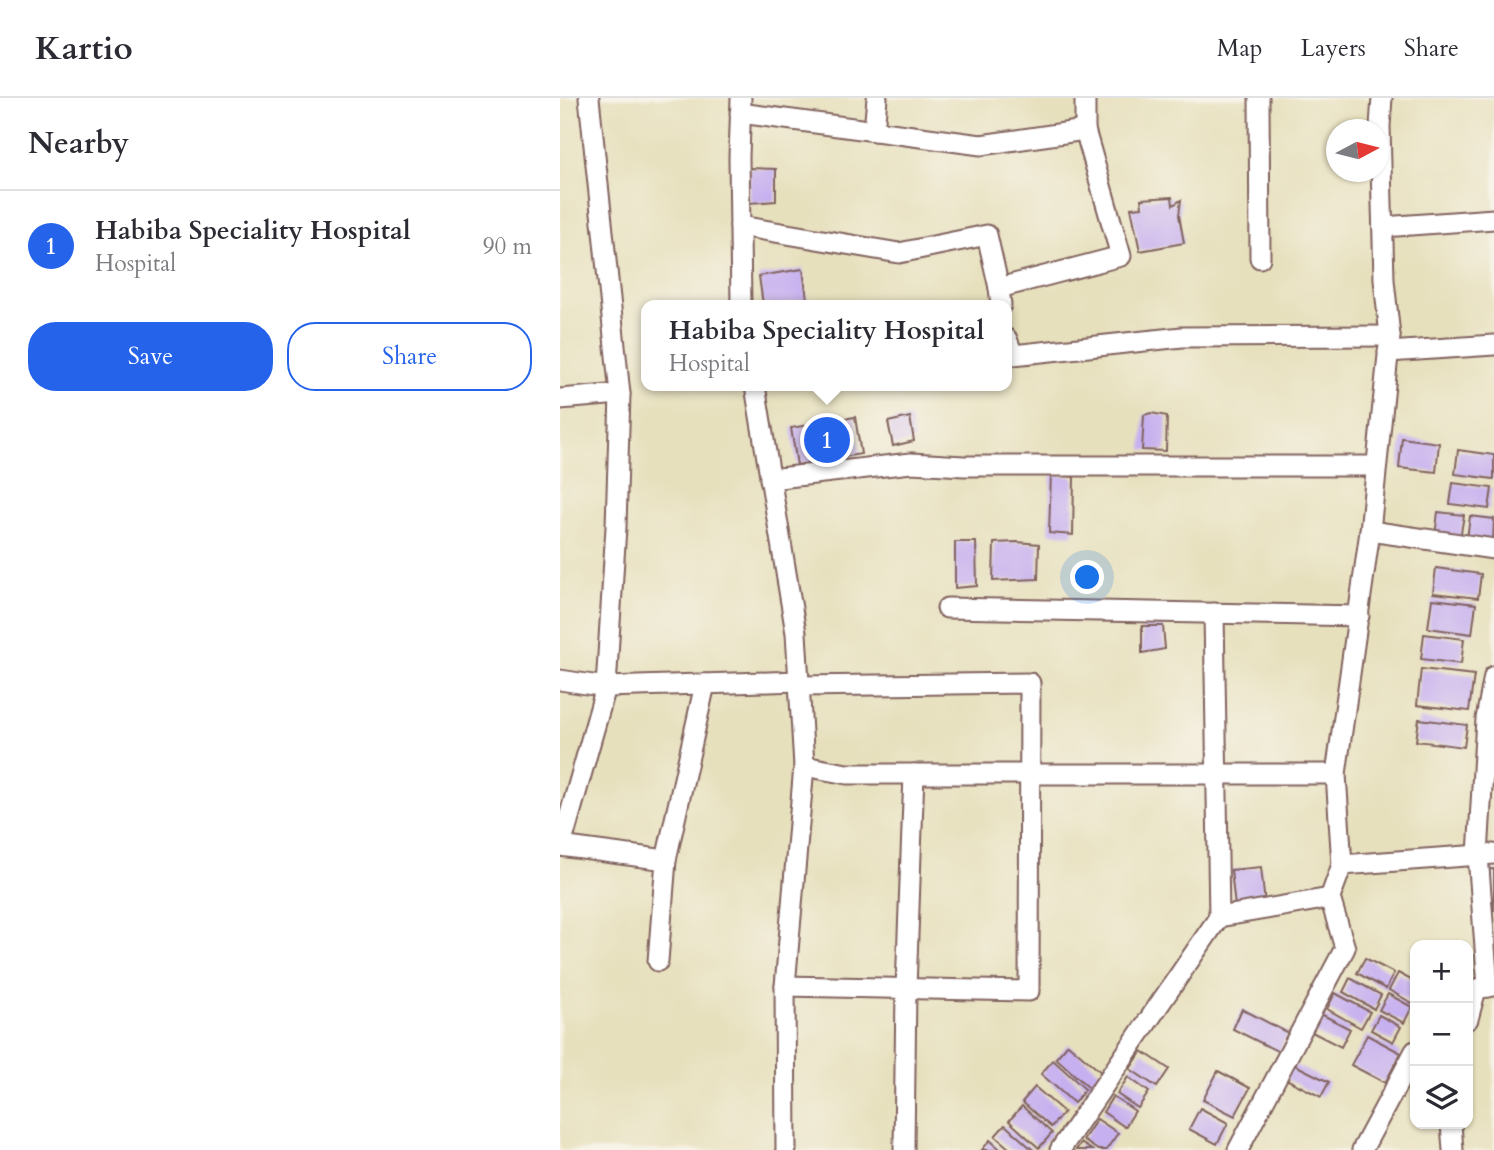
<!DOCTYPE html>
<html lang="en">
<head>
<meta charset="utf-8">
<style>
	body { margin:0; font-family:Cardo,serif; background:#f2f2f3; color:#2b2b33 }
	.controls { position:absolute; right:21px; bottom:21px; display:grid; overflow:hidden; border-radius:14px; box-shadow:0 2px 5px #0004 }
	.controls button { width:63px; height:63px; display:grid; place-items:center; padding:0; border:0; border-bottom:2px solid #e1e1e2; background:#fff; color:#2b2b33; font:35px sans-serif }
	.compass { position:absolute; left:766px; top:21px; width:63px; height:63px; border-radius:50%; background:#fff; box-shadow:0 2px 5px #0004; rotate:83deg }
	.you { position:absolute; left:528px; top:480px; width:24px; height:24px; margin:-18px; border:5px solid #fff; border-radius:50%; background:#1a73e8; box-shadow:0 0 0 10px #1a73e833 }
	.badge { display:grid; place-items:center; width:46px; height:46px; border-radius:50%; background:#2563eb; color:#fff; font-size:23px; font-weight:700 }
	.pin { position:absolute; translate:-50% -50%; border:4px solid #fff; box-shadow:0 2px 7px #0006 }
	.popup { position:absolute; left:81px; top:202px; width:371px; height:91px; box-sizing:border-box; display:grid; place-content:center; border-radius:14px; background:#fff; filter:drop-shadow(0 2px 5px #0005); font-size:23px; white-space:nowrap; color:#7c7c81 }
	.popup b { font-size:26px; color:#2b2b33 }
	.popup::after { content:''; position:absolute; left:50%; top:100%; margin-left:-14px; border:14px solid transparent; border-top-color:#fff }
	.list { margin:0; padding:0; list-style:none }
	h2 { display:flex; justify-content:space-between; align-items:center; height:91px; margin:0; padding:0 28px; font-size:30px }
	h2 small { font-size:23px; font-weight:400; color:#7c7c81 }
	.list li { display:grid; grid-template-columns:46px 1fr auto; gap:21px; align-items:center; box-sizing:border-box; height:112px; padding:0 28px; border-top:2px solid #e1e1e2 }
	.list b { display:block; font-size:26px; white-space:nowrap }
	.list p { margin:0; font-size:23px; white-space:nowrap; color:#7c7c81 }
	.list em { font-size:23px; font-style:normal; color:#7c7c81 }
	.actions { display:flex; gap:14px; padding:21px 28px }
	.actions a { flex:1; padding:16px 0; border:2px solid #2563eb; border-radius:28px; text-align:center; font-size:24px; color:#2563eb }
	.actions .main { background:#2563eb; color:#fff }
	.icon { flex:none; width:38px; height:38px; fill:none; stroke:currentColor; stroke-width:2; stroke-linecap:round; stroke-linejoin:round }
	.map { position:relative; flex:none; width:934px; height:1052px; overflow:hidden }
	header { display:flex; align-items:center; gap:42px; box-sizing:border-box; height:98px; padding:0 35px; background:#fff; border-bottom:2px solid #e1e1e2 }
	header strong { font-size:33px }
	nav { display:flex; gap:38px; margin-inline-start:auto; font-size:24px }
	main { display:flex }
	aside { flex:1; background:#fff }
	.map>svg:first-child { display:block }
	.building { fill:#c7b0ef }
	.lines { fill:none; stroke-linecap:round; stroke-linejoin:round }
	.minor-casing { stroke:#81635e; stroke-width:23 }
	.minor { stroke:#fff; stroke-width:19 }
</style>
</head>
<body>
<header>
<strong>Kartio</strong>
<nav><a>Map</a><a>Layers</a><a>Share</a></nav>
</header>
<main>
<aside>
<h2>Nearby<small></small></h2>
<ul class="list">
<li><span class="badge">1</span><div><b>Habiba Speciality Hospital</b><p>Hospital</p></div><em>90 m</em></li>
</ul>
<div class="actions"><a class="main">Save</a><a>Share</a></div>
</aside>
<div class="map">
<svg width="934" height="1052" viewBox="0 0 934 1052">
	<rect width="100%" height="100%" fill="#f7f3e8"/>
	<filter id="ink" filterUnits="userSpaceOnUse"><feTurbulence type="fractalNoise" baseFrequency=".0143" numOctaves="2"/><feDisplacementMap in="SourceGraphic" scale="14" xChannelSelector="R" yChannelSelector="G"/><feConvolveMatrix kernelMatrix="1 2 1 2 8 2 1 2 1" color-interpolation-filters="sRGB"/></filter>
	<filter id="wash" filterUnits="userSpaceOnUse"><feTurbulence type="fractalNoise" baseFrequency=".00686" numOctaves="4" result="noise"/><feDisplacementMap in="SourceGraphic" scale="28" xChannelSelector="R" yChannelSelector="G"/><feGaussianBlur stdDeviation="1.57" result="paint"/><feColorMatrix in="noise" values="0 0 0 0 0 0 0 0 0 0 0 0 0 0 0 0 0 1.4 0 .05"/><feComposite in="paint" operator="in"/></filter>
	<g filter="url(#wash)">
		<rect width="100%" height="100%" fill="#e7e0bd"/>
		<g id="blocks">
			<g class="building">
				<polygon points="189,70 216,71 216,103 190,105"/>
				<polygon points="612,99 613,107 621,102 619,117 624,145 580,153 571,110 582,109 581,101"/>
				<polygon points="243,171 247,201 221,207 203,207 199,178"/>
				<polygon points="591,315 607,318 606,353 582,352 584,317"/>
				<polygon points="295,319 301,356 237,367 231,330"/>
				<polygon points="350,319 354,343 333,348 328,324"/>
				<polygon points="842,340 879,345 876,374 839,370"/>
				<polygon points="898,352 934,357 934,381 895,376"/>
				<polygon points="491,376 514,379 513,437 489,435"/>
				<polygon points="893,385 932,390 929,411 890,406"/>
				<polygon points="878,414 904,417 900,441 875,438"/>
				<polygon points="910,418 934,421 933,444 907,441"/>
				<polygon points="395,444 416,444 417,488 395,490"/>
				<polygon points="457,444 479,446 478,481 433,483 434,445"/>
				<polygon points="876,470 921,476 918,500 873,495"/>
				<polygon points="872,501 916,506 912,536 868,530"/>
				<polygon points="582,528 603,528 605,551 582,555"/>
				<polygon points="864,536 904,541 901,566 861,561"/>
				<polygon points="861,571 914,577 909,613 857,607"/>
				<polygon points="859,621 907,627 904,649 856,643"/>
				<polygon points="701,769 705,806 675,809 671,772"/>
				<polygon points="934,771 934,812 926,813 922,772"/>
				<polygon points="805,860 834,875 826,891 797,875"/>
				<polygon points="838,875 855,884 854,906 829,892"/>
				<polygon points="790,880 821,897 814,911 783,894"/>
				<polygon points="775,895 810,914 801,930 767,911"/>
				<polygon points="828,896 852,909 844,925 819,912"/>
				<polygon points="682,911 728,935 719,954 673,931"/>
				<polygon points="761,916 790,931 781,949 752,934"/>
				<polygon points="819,917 841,929 833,944 811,932"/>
				<polygon points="807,937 841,955 825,985 791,967"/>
				<polygon points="508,946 542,975 529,990 496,960"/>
				<polygon points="582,953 609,971 597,989 570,971"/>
				<polygon points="493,962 525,991 514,1005 481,976"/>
				<polygon points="733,966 769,984 761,999 726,981"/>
				<polygon points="658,973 690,990 675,1018 643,1002"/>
				<polygon points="568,979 589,994 578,1010 557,996"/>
				<polygon points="475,989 504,1014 491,1029 462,1004"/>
				<polygon points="553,998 575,1013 565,1029 543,1014"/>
				<polygon points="462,1008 492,1035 479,1050 449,1023"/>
				<polygon points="640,1010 668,1025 657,1046 629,1031"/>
				<polygon points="537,1021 558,1035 546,1052 538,1052 523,1042"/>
				<polygon points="445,1027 473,1052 451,1052 435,1038"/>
				<polygon points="430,1042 441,1052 422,1052"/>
				<polygon points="521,1045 532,1052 516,1052"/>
			</g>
		</g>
	</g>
	<g filter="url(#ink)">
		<use href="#blocks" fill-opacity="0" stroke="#81635e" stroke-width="2"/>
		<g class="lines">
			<defs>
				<g id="minor">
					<polyline points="525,0 525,32"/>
					<polyline points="699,0 700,160"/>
					<polyline points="180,15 421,47 525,32 561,158 439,190 441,207"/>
					<polyline points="314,33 317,0"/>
					<polyline points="180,128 339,155 427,137 439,190"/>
					<polyline points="823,129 934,121"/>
					<polyline points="181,207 179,59 181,0"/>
					<polyline points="447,241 453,257 622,239 830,238"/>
					<polyline points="828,254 934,247"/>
					<polyline points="195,288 236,535 244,668 225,888 226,1052"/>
					<polyline points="0,301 60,296 29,0"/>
					<polyline points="210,381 351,365 404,368 816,368"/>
					<polyline points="810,433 934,451"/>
					<polyline points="387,510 799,518"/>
					<polyline points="654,515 659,819"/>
					<polyline points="0,582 46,589 239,583"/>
					<polyline points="244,668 287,676 776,676 810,433 830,238 824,182 820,28 822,0"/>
					<polyline points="776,676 782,767"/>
					<polyline points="0,748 106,762 98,863"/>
					<polyline points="1,748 46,589 56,429 60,296"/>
					<polyline points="106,762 145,586"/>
					<polyline points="225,888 469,893 470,585 240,588"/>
					<polyline points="928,889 918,757 926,621 934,578"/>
					<polyline points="908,921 916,891 934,888"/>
					<polyline points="891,1026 893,1052"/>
					<polyline points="344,1052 346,890 354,676"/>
					<polyline points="500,1052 659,819 770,800 782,767 934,756"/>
					<polyline points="678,1052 785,850 770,800"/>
					<polyline points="802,1052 855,953"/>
				</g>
			</defs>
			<use href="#minor" class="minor-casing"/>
			<use href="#minor" class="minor"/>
		</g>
	</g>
</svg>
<div class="controls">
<button>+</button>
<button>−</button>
<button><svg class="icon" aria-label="layers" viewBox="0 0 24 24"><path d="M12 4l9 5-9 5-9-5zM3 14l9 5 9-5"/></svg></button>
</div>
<svg class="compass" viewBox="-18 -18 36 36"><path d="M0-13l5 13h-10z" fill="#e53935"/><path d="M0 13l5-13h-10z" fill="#7c7c81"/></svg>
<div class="you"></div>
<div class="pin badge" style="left:267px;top:342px">1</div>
<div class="popup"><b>Habiba Speciality Hospital</b>Hospital</div>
</div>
</main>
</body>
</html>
